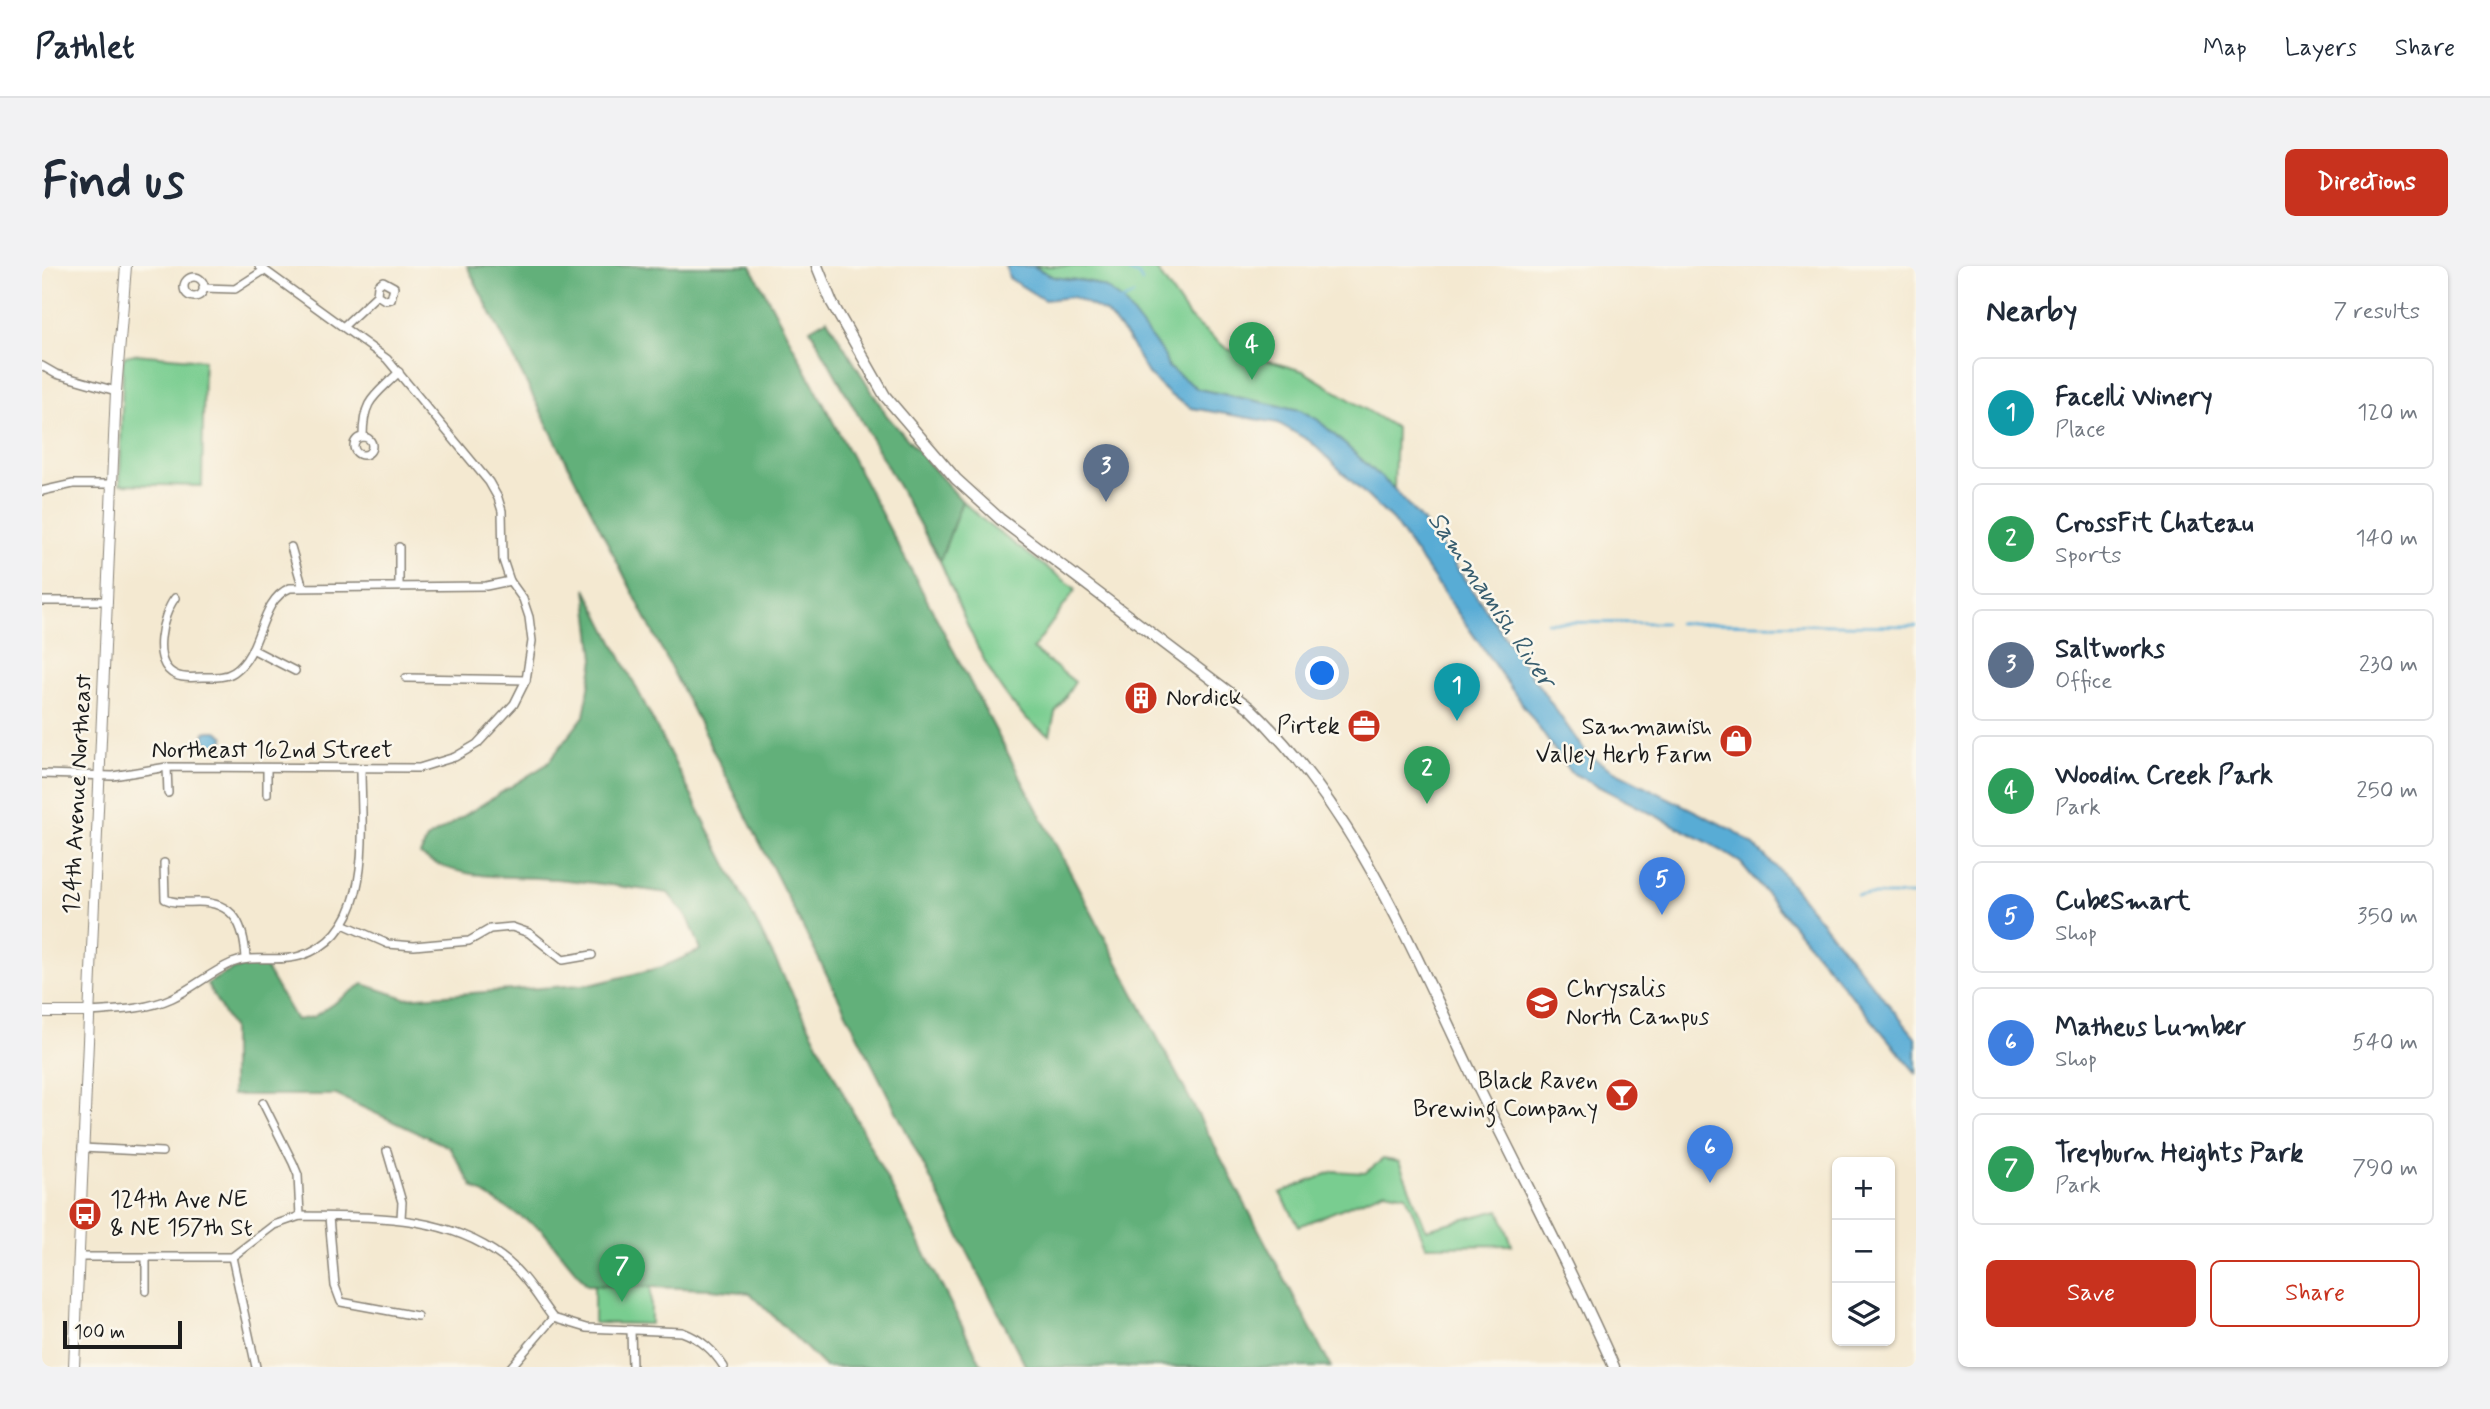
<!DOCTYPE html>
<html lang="en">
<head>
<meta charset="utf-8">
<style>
	body { margin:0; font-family:Mynerve,sans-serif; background:#f2f2f3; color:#1f2937 }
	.controls { position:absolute; right:21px; bottom:21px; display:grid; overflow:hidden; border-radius:10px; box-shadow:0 2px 5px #0004 }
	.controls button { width:63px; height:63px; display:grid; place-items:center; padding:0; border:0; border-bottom:2px solid #e0e1e3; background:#fff; color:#1f2937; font:35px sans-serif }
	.scale { position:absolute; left:21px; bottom:18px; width:119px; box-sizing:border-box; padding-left:7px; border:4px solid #1c1c1c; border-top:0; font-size:19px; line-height:24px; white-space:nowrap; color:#1c1c1c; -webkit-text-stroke:5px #fbf7ec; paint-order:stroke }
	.you { position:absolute; left:1281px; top:408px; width:24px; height:24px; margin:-18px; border:5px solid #fff; border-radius:50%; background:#1a73e8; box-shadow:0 0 0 10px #1a73e833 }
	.badge { display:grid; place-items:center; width:46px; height:46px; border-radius:50%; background:#c8321e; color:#fff; font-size:23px; font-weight:700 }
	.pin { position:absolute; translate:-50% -58px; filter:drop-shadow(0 2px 4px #0008) }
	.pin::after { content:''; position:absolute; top:37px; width:24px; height:21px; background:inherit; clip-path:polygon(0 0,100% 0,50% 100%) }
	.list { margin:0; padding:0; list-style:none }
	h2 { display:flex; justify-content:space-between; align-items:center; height:91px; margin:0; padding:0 28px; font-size:30px }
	h2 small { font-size:23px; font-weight:400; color:#747a83 }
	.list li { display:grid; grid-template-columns:46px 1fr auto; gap:21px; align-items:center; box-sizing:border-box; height:112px; margin:0 14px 14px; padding:0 14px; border:2px solid #e0e1e3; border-radius:10px }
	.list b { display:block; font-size:26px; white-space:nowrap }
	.list p { margin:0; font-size:23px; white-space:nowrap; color:#747a83 }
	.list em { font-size:23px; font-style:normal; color:#747a83 }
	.actions { display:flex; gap:14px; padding:21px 28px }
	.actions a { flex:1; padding:16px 0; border:2px solid #c8321e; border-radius:10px; text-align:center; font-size:24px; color:#c8321e }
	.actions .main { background:#c8321e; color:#fff }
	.icon { flex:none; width:38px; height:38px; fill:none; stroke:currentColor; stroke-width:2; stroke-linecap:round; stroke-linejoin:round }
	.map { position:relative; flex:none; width:1874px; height:1101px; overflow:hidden; border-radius:10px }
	header { display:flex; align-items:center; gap:42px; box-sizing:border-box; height:98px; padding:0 35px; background:#fff; border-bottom:2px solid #e0e1e3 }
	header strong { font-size:33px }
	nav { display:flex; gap:38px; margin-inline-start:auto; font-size:24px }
	.intro { display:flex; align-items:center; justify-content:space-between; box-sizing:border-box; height:168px; padding:0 42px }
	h1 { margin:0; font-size:49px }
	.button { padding:18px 32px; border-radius:10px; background:#c8321e; color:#fff; font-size:24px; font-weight:700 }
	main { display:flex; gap:42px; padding:0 42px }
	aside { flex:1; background:#fff; border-radius:10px; box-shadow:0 2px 5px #0004 }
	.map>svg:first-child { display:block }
	.green { fill:#79cd90; stroke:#4a7456; stroke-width:2 }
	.forest { fill:#62b07a; stroke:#3f664b; stroke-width:2 }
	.water { fill:#59acd5; stroke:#3a6478; stroke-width:2 }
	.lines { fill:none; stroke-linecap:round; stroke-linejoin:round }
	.stream { stroke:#59acd5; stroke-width:2.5 }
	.street-casing { stroke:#888276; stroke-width:10 }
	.secondary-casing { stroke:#888276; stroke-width:12 }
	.primary-casing { stroke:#888276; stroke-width:13 }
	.street { stroke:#fff; stroke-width:7 }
	.secondary { stroke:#fff; stroke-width:10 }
	.primary { stroke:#fff; stroke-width:10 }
	.labels { text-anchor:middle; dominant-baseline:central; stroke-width:5; stroke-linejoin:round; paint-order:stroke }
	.poi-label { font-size:24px; fill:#1c1c1c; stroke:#fbf7ec; text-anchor:start }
	.street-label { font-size:24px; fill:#1c1c1c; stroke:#fbf7ec }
	.water-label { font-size:26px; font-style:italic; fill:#375d6f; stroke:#fbf7ec }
</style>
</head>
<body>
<header>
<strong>Pathlet</strong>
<nav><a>Map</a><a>Layers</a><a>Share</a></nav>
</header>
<div class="intro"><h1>Find us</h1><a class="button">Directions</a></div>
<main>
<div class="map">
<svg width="1874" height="1101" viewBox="0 0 1874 1101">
	<rect width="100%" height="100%" fill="#fbf7ec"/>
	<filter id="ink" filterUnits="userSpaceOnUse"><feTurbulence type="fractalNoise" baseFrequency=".0143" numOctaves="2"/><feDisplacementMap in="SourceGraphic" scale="14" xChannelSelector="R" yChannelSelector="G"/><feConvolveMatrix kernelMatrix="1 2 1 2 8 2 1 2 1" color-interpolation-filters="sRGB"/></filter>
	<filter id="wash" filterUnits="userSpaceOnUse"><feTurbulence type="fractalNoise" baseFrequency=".00686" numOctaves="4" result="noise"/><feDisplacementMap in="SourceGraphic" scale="28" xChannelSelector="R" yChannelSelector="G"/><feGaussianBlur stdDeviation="1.57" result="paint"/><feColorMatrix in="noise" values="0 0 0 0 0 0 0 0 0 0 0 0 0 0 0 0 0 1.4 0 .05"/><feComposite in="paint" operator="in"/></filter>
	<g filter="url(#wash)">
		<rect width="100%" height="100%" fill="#f4e9d1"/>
		<g class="green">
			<polygon points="991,0 1112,0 1148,52 1185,83 1261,105 1354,162 1352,223 1276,154 1258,144 1156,123 1126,101 1122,89 1107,71 1049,16 1011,11"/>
			<polygon points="93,88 162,94 160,220 78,218 81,95 83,90"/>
			<path d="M920 235 948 260 1034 323 991 383 1033 416 1013 447 1008 469C951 440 923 351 898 295Z"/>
			<polygon points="1341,893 1357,896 1384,963 1457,944 1470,979 1384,980 1364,929 1343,925 1257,960 1238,927 1292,905 1323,907"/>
			<polygon points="552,1015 609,1016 609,1058 552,1057"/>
		</g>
		<g class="forest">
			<polygon points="425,0 709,0 1289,1101 984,1101"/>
			<polygon points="785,53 845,150 920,235 898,295 768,63"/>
			<path d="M544 323 941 1101H783L708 1027 669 1023 545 1019 500 964 431 921 407 881 294 829H190V762L165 718C186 705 199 697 223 701L254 754 271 751 321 718 363 732 552 718 620 701 659 684 647 654 626 627C588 622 551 616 514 613 467 609 419 616 378 589L385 573 505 498 542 450 552 393Z"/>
		</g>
		<g class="water">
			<polygon points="964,0 991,0 1011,11 1049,16 1064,22 1080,34 1122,89 1126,101 1156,123 1258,144 1276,154 1352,223 1389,265 1544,487 1568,503 1689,563 1712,579 1738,605 1874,772 1874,807 1699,597 1667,577 1528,506 1351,255 1269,176 1236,157 1149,142 1128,129 1106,108 1085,71 1063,46 1031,31 1002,34 967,12"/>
			<polygon points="167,465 175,465 182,470 180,485 170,483 162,472 163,466"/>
		</g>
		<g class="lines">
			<g class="stream">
				<polyline points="1088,0 1087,6 1097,9 1100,16"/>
				<polyline points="1078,36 1091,29"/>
				<polyline points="1505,356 1623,357"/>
				<polyline points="1636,357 1874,360"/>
				<polyline points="1815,629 1874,629"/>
			</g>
		</g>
	</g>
	<g filter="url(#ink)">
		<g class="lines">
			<defs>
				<g id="street">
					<circle cx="152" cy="21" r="10"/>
					<polyline points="161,22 193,23 221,5"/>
					<polyline points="303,59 335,29 343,34 349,33 352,21 341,15 336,19 335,29"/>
					<polyline points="0,100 14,108 74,125"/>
					<path d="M321 171C321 133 332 131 357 106"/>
					<circle cx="321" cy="180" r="9"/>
					<polyline points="0,225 31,218 70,218"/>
					<polyline points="249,281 260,319"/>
					<polyline points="357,281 357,319"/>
					<path d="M133 332C120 349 108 398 134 409 142 413 152 411 161 411 172 411 183 412 192 406 221 387 216 335 248 322L444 320 468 315"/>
					<polyline points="0,335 66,335"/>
					<polyline points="210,383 253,405"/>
					<polyline points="364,412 484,414"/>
					<polyline points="125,501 126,527"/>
					<polyline points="225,502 225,528"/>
					<polyline points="0,508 71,510 125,501 377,502 413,491 435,478 472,438 484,414 490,375 487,351 481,333 468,315 461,294 460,245 456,232 447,216 345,93 217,0"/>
					<path d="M122 597 123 633C133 638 144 636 156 636 193 636 202 660 204 692"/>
					<polyline points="301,658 346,678 372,680 427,675 448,663 470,661 487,667 521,694 550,689"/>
					<path d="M46 746C74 744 104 744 130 732 151 722 169 706 190 697 212 688 235 697 258 690 334 667 319 564 319 502"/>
					<polyline points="221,837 251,897 256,909 258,950"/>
					<polyline points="40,882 120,886"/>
					<polyline points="345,885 360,936 359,952"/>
					<polyline points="287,951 293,1020 299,1036 375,1050"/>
					<path d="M37 991H190L232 959 258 950C326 951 402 947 460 991 481 1006 496 1032 511 1052"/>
					<polyline points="190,991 214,1101"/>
					<polyline points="104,993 104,1025"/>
					<path d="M511 1052 544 1062 640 1066C659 1073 671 1084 682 1101"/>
					<polyline points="589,1064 590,1101"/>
					<polyline points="469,1101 511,1052"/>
				</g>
				<g id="secondary">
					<polyline points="0,746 46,746"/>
					<polyline points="32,1101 74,125 84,0"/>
				</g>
				<path id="primary" d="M775 0 790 37 843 130 914 213 958 253 1208 442C1317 546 1373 692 1438 825 1483 917 1531 1007 1572 1101"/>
			</defs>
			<use href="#street" class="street-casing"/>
			<use href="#secondary" class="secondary-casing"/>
			<use href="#primary" class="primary-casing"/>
			<use href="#street" class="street"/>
			<use href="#secondary" class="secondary"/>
			<use href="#primary" class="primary"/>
		</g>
	</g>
	<defs>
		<symbol id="building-disc" viewBox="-11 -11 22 22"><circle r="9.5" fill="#c8321e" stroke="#fbf7ec"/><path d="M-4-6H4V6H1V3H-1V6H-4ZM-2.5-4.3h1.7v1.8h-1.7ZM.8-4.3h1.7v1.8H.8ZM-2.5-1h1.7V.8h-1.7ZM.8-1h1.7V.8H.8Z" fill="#fff"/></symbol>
		<symbol id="office-disc" viewBox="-11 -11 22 22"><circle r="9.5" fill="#c8321e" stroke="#fbf7ec"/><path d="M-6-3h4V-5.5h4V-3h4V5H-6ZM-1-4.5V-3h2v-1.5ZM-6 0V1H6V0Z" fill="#fff"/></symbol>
		<symbol id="shop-disc" viewBox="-11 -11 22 22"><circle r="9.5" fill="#c8321e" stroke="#fbf7ec"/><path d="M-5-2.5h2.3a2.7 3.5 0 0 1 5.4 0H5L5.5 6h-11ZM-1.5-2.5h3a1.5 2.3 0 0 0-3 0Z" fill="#fff"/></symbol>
		<symbol id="school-disc" viewBox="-11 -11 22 22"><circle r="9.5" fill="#c8321e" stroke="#fbf7ec"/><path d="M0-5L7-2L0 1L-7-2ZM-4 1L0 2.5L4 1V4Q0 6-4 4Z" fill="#fff"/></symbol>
		<symbol id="bar-disc" viewBox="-11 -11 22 22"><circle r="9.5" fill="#c8321e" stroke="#fbf7ec"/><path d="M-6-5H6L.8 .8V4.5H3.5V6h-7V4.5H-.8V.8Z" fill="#fff"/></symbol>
		<symbol id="bus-disc" viewBox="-11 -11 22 22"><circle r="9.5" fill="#c8321e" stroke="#fbf7ec"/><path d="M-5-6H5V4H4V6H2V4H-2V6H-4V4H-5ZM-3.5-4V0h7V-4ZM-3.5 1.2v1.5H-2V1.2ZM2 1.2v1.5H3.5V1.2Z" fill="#fff"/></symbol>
	</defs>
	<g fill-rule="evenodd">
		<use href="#building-disc" x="1080" y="413" width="38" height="38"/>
		<use href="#office-disc" x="1303" y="441" width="38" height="38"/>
		<use href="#shop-disc" x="1675" y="456" width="38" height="38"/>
		<use href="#school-disc" x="1481" y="718" width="38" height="38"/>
		<use href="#bar-disc" x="1561" y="810" width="38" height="38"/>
		<use href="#bus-disc" x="24" y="929" width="38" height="38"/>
	</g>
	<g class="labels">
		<g class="poi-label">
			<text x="1124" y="432">Nordick</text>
			<text x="1298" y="460" text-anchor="end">Pirtek</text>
			<text x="1670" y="461" text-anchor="end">Sammamish<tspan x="1670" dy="28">Valley Herb Farm</tspan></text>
			<text x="1524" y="723">Chrysalis<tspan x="1524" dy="28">North Campus</tspan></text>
			<text x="1556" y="815" text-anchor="end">Black Raven<tspan x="1556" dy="28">Brewing Company</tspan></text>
			<text x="68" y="934">124th Ave NE<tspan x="68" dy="28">&amp; NE 157th St</tspan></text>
		</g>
		<g class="street-label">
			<text x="230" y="484">Northeast 162nd Street</text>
			<text transform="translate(36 528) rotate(-87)">124th Avenue Northeast</text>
		</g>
		<g class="water-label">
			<text transform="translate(1449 334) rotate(56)">Sammamish River</text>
		</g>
	</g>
</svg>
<div class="controls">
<button>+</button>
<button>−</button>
<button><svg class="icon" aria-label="layers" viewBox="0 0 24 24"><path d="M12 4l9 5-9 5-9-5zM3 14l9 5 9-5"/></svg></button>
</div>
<div class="scale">100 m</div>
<div class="you"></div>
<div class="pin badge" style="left:1415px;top:455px;background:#0f9aa8">1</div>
<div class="pin badge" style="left:1385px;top:538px;background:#2e9e5b">2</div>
<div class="pin badge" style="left:1064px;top:236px;background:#5c6f8a">3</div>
<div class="pin badge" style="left:1210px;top:114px;background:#2e9e5b">4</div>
<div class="pin badge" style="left:1620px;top:649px;background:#3f7fe0">5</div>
<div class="pin badge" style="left:1668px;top:917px;background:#3f7fe0">6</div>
<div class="pin badge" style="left:580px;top:1036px;background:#2e9e5b">7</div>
</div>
<aside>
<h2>Nearby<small>7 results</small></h2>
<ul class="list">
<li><span class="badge" style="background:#0f9aa8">1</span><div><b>Facelli Winery</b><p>Place</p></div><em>120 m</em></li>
<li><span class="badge" style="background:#2e9e5b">2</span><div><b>CrossFit Chateau</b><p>Sports</p></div><em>140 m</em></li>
<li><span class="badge" style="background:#5c6f8a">3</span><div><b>Saltworks</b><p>Office</p></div><em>230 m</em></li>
<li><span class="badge" style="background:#2e9e5b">4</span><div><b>Woodin Creek Park</b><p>Park</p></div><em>250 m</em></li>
<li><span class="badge" style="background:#3f7fe0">5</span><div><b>CubeSmart</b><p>Shop</p></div><em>350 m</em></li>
<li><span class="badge" style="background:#3f7fe0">6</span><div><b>Matheus Lumber</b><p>Shop</p></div><em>540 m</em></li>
<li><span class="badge" style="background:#2e9e5b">7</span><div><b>Treyburn Heights Park</b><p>Park</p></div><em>790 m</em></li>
</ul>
<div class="actions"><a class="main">Save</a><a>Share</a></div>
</aside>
</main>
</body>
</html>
